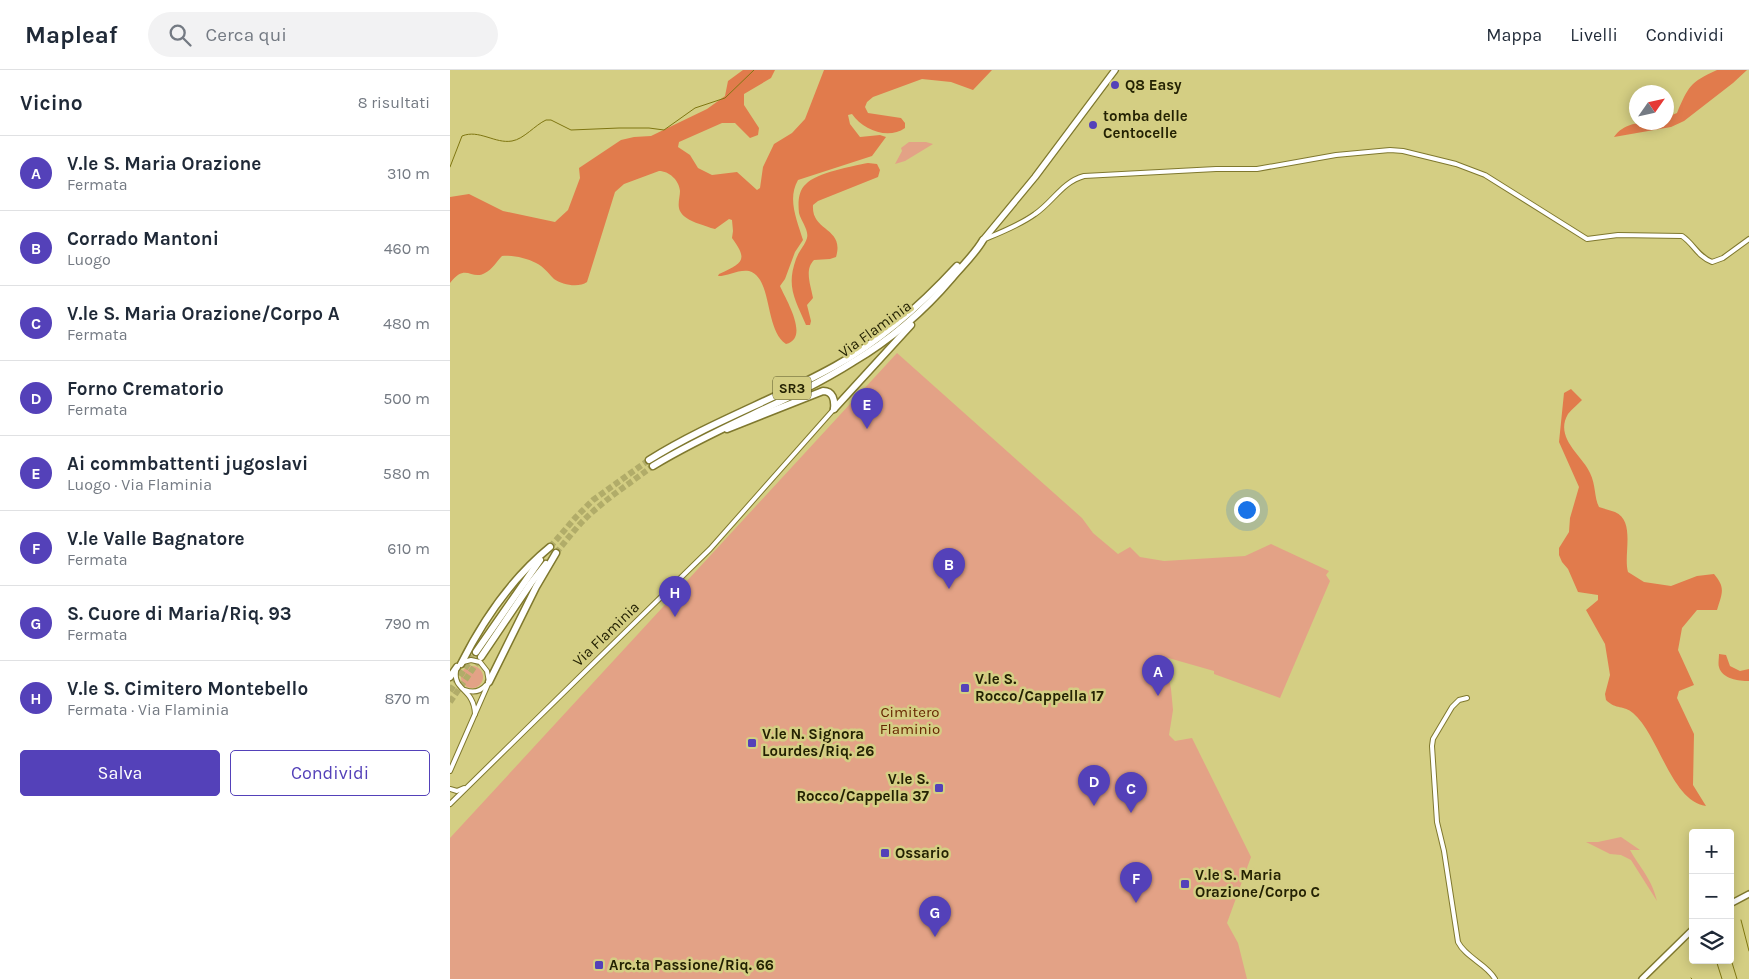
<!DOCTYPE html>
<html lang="it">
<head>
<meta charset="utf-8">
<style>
	body { margin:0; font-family:Karla,sans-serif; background:#f2f2f3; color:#1f2937 }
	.controls { position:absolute; right:15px; bottom:15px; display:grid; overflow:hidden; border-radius:5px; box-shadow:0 2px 12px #0003 }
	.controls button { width:45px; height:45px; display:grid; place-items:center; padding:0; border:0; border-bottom:1px solid #e0e1e3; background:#fff; color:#1f2937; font:25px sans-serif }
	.compass { position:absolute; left:1179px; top:15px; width:45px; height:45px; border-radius:50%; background:#fff; box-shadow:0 2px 12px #0003; rotate:56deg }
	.you { position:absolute; left:796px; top:439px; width:18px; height:18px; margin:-12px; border:4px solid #fff; border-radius:50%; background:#1a73e8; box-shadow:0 0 0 8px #1a73e833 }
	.badge { display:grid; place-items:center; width:32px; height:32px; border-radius:50%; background:#5441b9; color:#fff; font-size:16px; font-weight:700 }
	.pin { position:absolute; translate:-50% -41px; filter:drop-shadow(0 1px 2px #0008) }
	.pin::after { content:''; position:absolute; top:26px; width:18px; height:15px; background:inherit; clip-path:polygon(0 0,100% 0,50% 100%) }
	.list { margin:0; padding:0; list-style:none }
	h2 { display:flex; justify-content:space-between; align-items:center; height:65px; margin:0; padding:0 20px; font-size:21px }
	h2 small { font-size:16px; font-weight:400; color:#747a83 }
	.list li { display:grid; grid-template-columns:32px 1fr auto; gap:15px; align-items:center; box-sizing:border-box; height:75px; padding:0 20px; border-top:1px solid #e0e1e3 }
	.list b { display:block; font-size:19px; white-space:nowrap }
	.list p { margin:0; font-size:16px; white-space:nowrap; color:#747a83 }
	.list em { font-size:16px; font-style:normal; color:#747a83 }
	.actions { display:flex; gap:10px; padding:15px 20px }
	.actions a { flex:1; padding:11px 0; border:1px solid #5441b9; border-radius:5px; text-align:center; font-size:18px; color:#5441b9 }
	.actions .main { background:#5441b9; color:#fff }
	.icon { flex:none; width:28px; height:28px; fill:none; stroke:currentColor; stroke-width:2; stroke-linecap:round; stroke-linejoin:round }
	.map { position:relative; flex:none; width:1299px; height:909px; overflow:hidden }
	header { display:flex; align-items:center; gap:30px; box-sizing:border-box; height:70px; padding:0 25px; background:#fff; border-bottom:1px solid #e0e1e3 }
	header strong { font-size:24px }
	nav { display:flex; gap:28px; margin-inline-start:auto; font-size:18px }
	.search { width:350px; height:45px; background:#f2f2f3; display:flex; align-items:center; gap:12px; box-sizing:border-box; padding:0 18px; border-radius:28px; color:#747a83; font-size:19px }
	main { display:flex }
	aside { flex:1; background:#fff }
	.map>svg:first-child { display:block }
	.green { fill:#e3a286 }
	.forest { fill:#e17b4c }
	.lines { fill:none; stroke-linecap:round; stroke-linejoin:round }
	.stream { stroke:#7f7611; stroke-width:1 }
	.trunk-tunnel { stroke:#b1ac69; stroke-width:6; stroke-dasharray:6 3; stroke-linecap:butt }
	.minor-casing { stroke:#7f782e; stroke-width:6 }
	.secondary-casing { stroke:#7f782e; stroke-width:8 }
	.primary-casing { stroke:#7f782e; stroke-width:8 }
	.trunk-casing { stroke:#7f782e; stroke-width:9 }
	.minor { stroke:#fff; stroke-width:4 }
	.secondary { stroke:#fff; stroke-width:5 }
	.primary { stroke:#fff; stroke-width:5.5 }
	.trunk { stroke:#fff; stroke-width:6 }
	.poi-dot { fill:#5441b9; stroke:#d4ce83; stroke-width:2 }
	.labels { text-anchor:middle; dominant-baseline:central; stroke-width:5; stroke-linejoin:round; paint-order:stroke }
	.shield { fill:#d4ce83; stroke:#595629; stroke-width:1 }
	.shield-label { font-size:14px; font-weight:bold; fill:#242203 }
	.poi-label { font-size:15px; font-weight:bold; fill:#242203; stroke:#d4ce83; text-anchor:start }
	.street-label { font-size:15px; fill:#242203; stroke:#d4ce83 }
	.park-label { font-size:15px; fill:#662601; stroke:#d4ce83 }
</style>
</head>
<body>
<header>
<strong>Mapleaf</strong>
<div class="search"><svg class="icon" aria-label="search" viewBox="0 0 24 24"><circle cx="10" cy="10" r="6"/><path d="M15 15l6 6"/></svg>Cerca qui</div>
<nav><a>Mappa</a><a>Livelli</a><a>Condividi</a></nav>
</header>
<main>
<aside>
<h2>Vicino<small>8 risultati</small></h2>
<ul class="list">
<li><span class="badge">A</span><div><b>V.le S. Maria Orazione</b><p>Fermata</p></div><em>310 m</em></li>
<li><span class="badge">B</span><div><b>Corrado Mantoni</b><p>Luogo</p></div><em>460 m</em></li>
<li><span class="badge">C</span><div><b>V.le S. Maria Orazione/Corpo A</b><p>Fermata</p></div><em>480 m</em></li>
<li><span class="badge">D</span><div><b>Forno Crematorio</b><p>Fermata</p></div><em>500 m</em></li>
<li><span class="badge">E</span><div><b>Ai commbattenti jugoslavi</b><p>Luogo · Via Flaminia</p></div><em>580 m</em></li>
<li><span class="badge">F</span><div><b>V.le Valle Bagnatore</b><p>Fermata</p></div><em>610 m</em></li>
<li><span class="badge">G</span><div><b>S. Cuore di Maria/Riq. 93</b><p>Fermata</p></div><em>790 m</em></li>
<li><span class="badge">H</span><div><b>V.le S. Cimitero Montebello</b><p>Fermata · Via Flaminia</p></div><em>870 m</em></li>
</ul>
<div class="actions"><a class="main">Salva</a><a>Condividi</a></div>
</aside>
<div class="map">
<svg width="1299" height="909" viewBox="0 0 1299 909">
	<rect width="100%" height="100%" fill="#d4ce83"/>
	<g class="green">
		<polygon points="459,72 476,72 483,74 455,91 445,94 452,81 451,78"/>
		<polygon points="447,283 632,448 643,463 668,484 680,477 690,487 714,491 795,486 821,474 879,501 876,505 880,511 830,628 764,604 764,601 715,587 721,619 723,640 719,665 725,671 742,668 801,787 777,853 788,873 797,909 0,909 0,768"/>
		<circle cx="22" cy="607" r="11"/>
		<path d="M1171 767 1190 780H1180C1190 798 1202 809 1207 831L1181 790 1171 785 1160 784 1136 772H1148Z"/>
	</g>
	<g class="forest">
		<path d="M293 0H325L321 8 294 24V35L309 58 308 65 300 68 285 53H272L229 72 228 77 240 85 248 98 262 105 287 102 307 120 310 118 313 97 324 74 342 63 355 49 374 0H542L523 20 501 12 472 9 423 27 417 32 415 37 418 43 451 48 455 53V58C438 70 413 60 402 44L398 45 400 54 410 67 430 65 436 67 422 86 348 110C337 129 347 150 353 170L345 182 335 209 330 216C336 230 360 268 336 274 314 259 323 208 299 201 289 199 278 206 268 206L269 204C292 193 299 191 282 168L283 161 282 150 279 149 265 159 261 158C251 154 235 151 230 141 227 135 230 127 230 121 229 110 219 101 209 101L174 114 165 122 137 212C129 218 112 215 104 209 98 203 94 197 86 193 76 188 63 185 52 186 47 191 42 200 35 203 21 211 16 192 0 213V127L19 124 53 141 105 152 118 140 130 108 129 98 171 70 184 67 201 66 257 39 275 26 278 11Z"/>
		<path d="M1267 0H1297L1283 13 1234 51 1221 57 1164 67C1175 50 1199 52 1216 52L1217 47 1227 43C1238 17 1240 12 1267 0Z"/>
		<path d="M418 93 427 94 430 100 428 107 368 131 363 135C361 162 395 157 386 187L380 189 364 190C354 200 361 216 363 228L357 235 361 251 360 255H356C345 229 336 217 346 189 349 181 355 175 357 168 359 160 351 151 349 143 348 133 348 121 356 114 366 103 403 96 418 93Z"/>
		<path d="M1121 319 1132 330C1128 334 1122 339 1118 344 1104 368 1132 385 1140 403 1146 415 1144 427 1149 437 1154 439 1160 440 1165 442 1186 451 1173 485 1178 502L1194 512 1221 516 1247 506 1264 504C1276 518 1272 523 1267 540H1247L1232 558 1228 580 1244 615 1229 621 1227 628 1244 664 1243 715 1256 736C1221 731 1209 665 1183 643 1174 635 1166 640 1156 630L1155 624 1160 605 1155 574 1136 540 1148 530V525L1128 522 1118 499 1112 492 1109 485V478L1119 462 1120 448 1129 417 1109 372 1114 323Z"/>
		<path d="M1269 584 1276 585 1280 596 1290 601 1299 599V611C1289 611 1272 609 1269 597 1268 594 1269 588 1269 584Z"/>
	</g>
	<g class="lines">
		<g class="stream">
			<path d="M0 97 12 66C29 59 45 74 62 71 74 69 85 55 96 50H101L121 60 169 58H199L214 60 245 38 275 28 304 0"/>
			<polyline points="1291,850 1299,881"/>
			<polyline points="1280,886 1287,909"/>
			<polyline points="1266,890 1272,909"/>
			<polyline points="1241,908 1242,909"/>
		</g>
		<g class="trunk-tunnel">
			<polyline points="100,477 126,447 143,430 199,390"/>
			<path d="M106 483C114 473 122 463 131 453 152 431 179 414 203 396"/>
			<polyline points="0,621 26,582"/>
			<polyline points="0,632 31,587"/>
		</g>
		<defs>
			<g id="minor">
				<path d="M535 169C552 162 570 155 585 144 603 132 612 112 634 106L766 99H807L886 85 940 80 953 81 1006 94 1035 105 1137 169 1168 165 1232 166C1244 174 1247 186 1262 192L1273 188 1299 169"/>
				<path d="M6 601C3 621 24 618 25 644"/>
				<path d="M15 620C23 623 30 622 36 615"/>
				<path d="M1017 628 1009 630 1002 637 983 669 982 676 987 752 994 781 1008 872C1016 888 1037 894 1045 909"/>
				<polyline points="0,701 39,612 37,601 30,592 21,590 13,592"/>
				<polyline points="0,719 7,721 14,718"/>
				<polyline points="0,734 260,479 384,339"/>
			</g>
			<g id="secondary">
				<polyline points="1280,834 1299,824"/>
				<polyline points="1192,909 1243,859"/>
			</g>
			<polyline id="primary" points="533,170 585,107 665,0"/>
			<g id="trunk">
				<polyline points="384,339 461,255"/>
				<path d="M277 359 373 321C383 321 385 330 384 339"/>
				<path d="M199 390C258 353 324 330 385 296 432 270 471 235 507 196"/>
				<path d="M203 396C268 356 340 332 403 292 440 270 474 241 502 208 512 196 525 184 533 170"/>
				<polyline points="26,582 90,490"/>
				<polyline points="31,587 81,513 96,494"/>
				<path d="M11 594C33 550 62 508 100 477"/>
				<polyline points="0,607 7,597"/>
				<polyline points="39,612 86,517 106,483"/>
			</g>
		</defs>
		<use href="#minor" class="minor-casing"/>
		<use href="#secondary" class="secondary-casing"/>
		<use href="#primary" class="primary-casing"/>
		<use href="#trunk" class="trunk-casing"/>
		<use href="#minor" class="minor"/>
		<use href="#secondary" class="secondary"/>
		<use href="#primary" class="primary"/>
		<use href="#trunk" class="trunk"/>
	</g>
	<g class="poi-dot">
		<circle cx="665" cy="15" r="5"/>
		<circle cx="643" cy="55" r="5"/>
		<rect x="510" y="613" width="10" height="10" rx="2.5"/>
		<rect x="297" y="668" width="10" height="10" rx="2.5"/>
		<rect x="484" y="713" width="10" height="10" rx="2.5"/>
		<rect x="430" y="778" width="10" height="10" rx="2.5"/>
		<rect x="730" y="809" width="10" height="10" rx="2.5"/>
		<rect x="144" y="890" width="10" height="10" rx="2.5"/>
	</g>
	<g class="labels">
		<rect class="shield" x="323" y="306.5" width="38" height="23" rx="4"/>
		<g class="shield-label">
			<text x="342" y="318">SR3</text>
		</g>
		<g class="poi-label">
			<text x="675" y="15">Q8 Easy</text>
			<text x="653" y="46">tomba delle<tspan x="653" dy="17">Centocelle</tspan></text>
			<text x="525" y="609">V.le S.<tspan x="525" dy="17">Rocco/Cappella 17</tspan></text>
			<text x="312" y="664">V.le N. Signora<tspan x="312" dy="17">Lourdes/Riq. 26</tspan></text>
			<text x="479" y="709" text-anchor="end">V.le S.<tspan x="479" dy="17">Rocco/Cappella 37</tspan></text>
			<text x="445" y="783">Ossario</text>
			<text x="745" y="805">V.le S. Maria<tspan x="745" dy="17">Orazione/Corpo C</tspan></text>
			<text x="159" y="895">Arc.ta Passione/Riq. 66</text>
		</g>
		<g class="street-label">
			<text transform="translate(425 259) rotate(-36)">Via Flaminia</text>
			<text transform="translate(156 564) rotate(-44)">Via Flaminia</text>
		</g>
		<g class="park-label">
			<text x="460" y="642">Cimitero<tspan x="460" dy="17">Flaminio</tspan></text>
		</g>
	</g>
</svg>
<div class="controls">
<button>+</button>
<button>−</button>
<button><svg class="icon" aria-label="layers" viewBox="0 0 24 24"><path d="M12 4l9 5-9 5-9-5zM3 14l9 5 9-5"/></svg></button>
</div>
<svg class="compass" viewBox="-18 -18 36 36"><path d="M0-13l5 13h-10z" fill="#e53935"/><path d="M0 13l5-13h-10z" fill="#747a83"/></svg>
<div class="you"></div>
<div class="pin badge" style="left:708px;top:626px">A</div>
<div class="pin badge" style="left:499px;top:519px">B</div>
<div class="pin badge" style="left:681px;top:743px">C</div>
<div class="pin badge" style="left:644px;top:736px">D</div>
<div class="pin badge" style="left:417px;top:359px">E</div>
<div class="pin badge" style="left:686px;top:833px">F</div>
<div class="pin badge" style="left:485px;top:867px">G</div>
<div class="pin badge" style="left:225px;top:547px">H</div>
</div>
</main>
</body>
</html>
